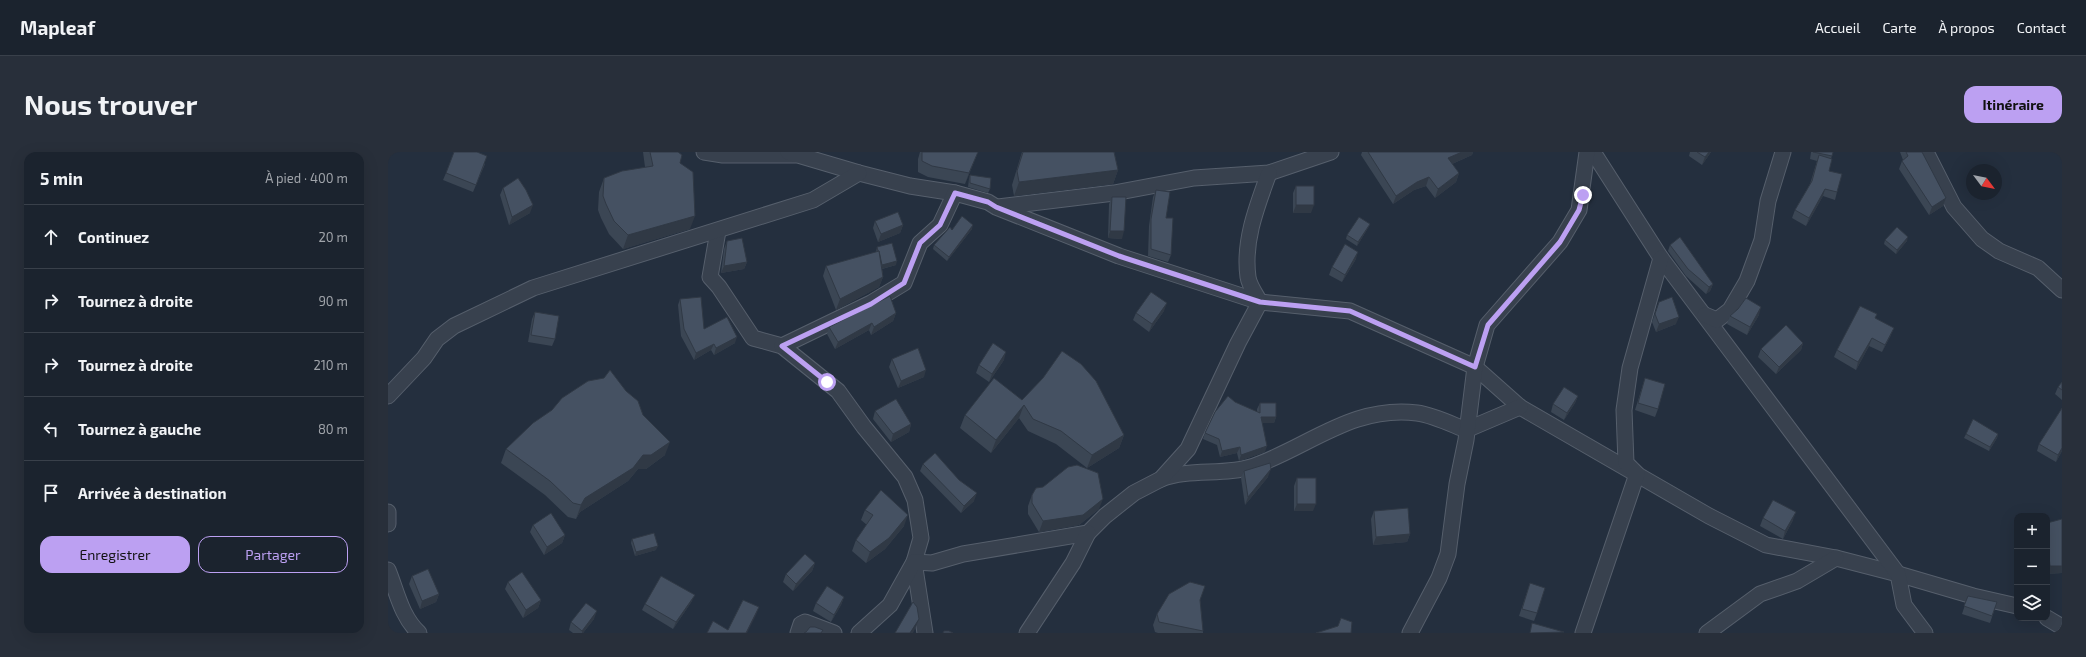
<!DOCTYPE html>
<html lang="fr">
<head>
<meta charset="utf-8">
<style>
	body { margin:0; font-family:"Exo 2",sans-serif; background:#282f3a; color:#f1f3f6 }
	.controls { position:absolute; right:12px; bottom:12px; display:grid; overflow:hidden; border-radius:8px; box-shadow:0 4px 16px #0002 }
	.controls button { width:36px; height:36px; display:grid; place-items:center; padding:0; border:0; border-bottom:1px solid #39404a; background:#1b232e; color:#f1f3f6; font:20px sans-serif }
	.compass { position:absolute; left:1578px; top:12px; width:36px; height:36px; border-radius:50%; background:#1b232e; box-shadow:0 4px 16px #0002; rotate:122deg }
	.stop { position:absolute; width:12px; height:12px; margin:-9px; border:3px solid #bca0f2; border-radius:50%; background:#fff }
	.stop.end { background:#bca0f2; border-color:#fff; box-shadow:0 1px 4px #0008 }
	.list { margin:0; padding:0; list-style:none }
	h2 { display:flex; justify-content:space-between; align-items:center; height:52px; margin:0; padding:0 16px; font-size:17px }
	h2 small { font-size:13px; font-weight:400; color:#a0a4aa }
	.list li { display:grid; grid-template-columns:26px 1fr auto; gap:12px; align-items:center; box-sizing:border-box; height:64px; padding:0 16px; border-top:1px solid #39404a }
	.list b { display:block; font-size:15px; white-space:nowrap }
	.list em { font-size:13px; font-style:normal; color:#a0a4aa }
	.actions { display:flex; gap:8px; padding:12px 16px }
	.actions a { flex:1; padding:9px 0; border:1px solid #bca0f2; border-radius:12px; text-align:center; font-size:14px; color:#bca0f2 }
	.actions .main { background:#bca0f2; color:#111 }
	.icon { flex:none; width:22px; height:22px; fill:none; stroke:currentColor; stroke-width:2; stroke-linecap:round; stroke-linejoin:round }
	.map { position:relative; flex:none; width:1674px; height:481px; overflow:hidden; border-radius:12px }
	header { display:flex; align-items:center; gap:24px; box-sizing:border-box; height:56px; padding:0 20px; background:#1b232e; border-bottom:1px solid #39404a }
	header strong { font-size:19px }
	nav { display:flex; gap:22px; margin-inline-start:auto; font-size:14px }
	.intro { display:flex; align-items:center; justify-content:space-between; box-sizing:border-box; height:96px; padding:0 24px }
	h1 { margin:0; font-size:28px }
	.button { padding:10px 18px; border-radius:12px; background:#bca0f2; color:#111; font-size:14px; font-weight:700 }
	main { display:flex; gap:24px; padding:0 24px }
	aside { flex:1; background:#1b232e; border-radius:12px; box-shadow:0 4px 16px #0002 }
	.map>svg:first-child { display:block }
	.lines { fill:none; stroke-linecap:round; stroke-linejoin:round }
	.street-casing { stroke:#565f6c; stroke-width:17 }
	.street { stroke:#38414e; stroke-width:15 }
	.wall { fill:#3b4654 }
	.shaded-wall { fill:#303945 }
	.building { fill:#455162; stroke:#303945 }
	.route { stroke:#bca0f2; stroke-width:5 }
</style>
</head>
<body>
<header>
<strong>Mapleaf</strong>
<nav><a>Accueil</a><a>Carte</a><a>À propos</a><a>Contact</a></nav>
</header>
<div class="intro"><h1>Nous trouver</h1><a class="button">Itinéraire</a></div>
<main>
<aside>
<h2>5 min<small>À pied · 400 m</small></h2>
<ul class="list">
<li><svg class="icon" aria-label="ahead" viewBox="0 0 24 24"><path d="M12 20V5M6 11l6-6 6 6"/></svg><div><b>Continuez</b></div><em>20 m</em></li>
<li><svg class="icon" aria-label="right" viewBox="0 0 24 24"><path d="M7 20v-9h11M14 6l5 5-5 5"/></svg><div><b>Tournez à droite</b></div><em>90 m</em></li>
<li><svg class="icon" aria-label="right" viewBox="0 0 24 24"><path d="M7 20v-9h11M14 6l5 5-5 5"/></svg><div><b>Tournez à droite</b></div><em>210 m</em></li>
<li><svg class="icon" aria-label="left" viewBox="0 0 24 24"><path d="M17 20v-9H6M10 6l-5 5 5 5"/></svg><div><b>Tournez à gauche</b></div><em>80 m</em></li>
<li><svg class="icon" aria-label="arrive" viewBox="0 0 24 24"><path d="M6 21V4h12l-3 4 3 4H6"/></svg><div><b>Arrivée à destination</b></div></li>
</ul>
<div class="actions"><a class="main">Enregistrer</a><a>Partager</a></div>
</aside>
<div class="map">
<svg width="1674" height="481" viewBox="0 0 1674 481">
	<rect width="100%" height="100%" fill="#242f3e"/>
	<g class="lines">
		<defs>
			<g id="street">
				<polyline points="316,0 335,3 407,3"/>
				<polyline points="400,0 471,21 522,34 567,41 600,50 608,55 731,104 872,150 962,159 1087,215 1132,255 1321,364 1378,393 1448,406 1510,422 1585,444 1629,454"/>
				<polyline points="1205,0 1273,106 1510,422 1516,453 1537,481"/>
				<polyline points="1538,0 1566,55 1594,87 1611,99 1650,116 1674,138"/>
				<polyline points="610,55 726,41 806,26 881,21 943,0"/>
				<polyline points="330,79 322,125 331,135 365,186 394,194 450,239 476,275 517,325 527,348 533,386 526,410 537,481"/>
				<polyline points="1317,163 1329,168 1342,158 1359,129 1374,88 1380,49 1395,0"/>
				<polyline points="394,194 483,151 516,131 532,91 552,73 567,41"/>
				<polyline points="0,244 36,206 49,187 66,174 145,136 425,48 471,21"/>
				<path d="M773 327C802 316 837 324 866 314 922 294 965 253 1029 261 1045 263 1063 272 1078 278L1132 255"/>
				<polyline points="0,360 0,372"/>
				<path d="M0 418C9 440 13 464 31 481"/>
				<polyline points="1659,466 1674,475"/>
				<polyline points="410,481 413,472 417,470 446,481"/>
				<path d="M471 481 502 453 526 410 544 411 575 402 700 381 717 364 746 341 773 327 800 297 850 191 872 150C868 143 861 133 860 125 855 89 869 54 881 21"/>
				<polyline points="639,481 685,411 700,381"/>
				<polyline points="1022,481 1051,426 1060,402 1069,332 1078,288 1087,215 1099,173 1172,90 1191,58 1199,0"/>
				<polyline points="1195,481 1249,322 1238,311 1236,258 1242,216 1273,106"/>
				<polyline points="1319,481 1372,442 1409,429 1448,406"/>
			</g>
		</defs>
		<use href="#street" class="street-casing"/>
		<use href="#street" class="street"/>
	</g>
	<g class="wall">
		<polygon points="255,0 290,0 302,77 235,97 221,82 213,66 210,58 211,40 216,26 257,15"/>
		<polygon points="532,0 590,0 577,32 540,25 530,20 530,7"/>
		<polygon points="634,0 726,0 730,18 725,32 626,44 624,33"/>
		<polygon points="974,0 1085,0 1084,3 1064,12 1071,21 1068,30 1047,46 1038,34 1026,38 1005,52 973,3"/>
		<polygon points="1302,0 1323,0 1314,13 1301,4"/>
		<polygon points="1423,0 1445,0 1443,7 1441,19 1449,40 1447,48 1435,44 1418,74 1404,66 1407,58 1422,32 1429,9 1422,7"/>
		<polygon points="1512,0 1534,0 1558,46 1555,54 1541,63 1511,17 1514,9 1515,8"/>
		<polygon points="97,12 85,40 55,28 58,21"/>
		<polygon points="582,23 602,37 600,41 580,35 581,27"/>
		<polygon points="908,34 923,61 905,61 905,41"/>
		<polygon points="115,36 142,61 121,73 112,43"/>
		<polygon points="768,38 778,66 783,103 780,110 760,104 761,74 765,45"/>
		<polygon points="724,45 734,87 720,86 721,52"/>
		<polygon points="487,69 515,73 512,81 490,90 485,76"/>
		<polygon points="982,72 980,76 969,94 958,87 959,83"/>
		<polygon points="584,77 559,109 545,97 546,93 564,78"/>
		<polygon points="1497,88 1519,89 1508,102 1496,92"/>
		<polygon points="339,89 359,110 356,117 333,121 336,97"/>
		<polygon points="1282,93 1325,132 1322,139 1318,142 1298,124 1280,99"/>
		<polygon points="489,95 508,113 494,117 495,125 491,135 448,158 435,124 438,114 488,100"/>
		<polygon points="968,107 954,130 941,123 944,115"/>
		<polygon points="292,147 316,177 347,191 326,203 323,198 306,208 293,184 290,153"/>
		<polygon points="1271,150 1288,172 1268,180 1264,170"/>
		<polygon points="1350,157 1371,163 1359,183 1339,172 1342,164"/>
		<polygon points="776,159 761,180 745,168 748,161"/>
		<polygon points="147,160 167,187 164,194 140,190 144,167"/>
		<polygon points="508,161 505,169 483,183 481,178 447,197 439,182 441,175"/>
		<polygon points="1489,162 1487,166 1503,183 1494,200 1481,194 1468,218 1446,205 1449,198"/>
		<polygon points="1415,191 1413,198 1388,222 1370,205 1373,197"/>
		<polygon points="504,207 536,225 510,236 501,215"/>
		<polygon points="616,208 601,230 588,221 591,213"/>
		<polygon points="1257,226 1270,257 1267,265 1247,258"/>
		<polygon points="1674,230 1674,248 1667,242 1670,235"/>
		<polygon points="1190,244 1187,251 1176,268 1163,260 1165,252"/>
		<polygon points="634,248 736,283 731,296 699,316 668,292 640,279 631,266 603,301 572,276 577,263"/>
		<polygon points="847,250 869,260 869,257 872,251 888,265 886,271 874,271 877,300 851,309 849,301 832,305 829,293 815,287 817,281"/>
		<polygon points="487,259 523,272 521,280 503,290 485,267"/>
		<polygon points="255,263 277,303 258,317 250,317 240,329 192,360 188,367 180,365 157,343 113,311 118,297"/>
		<polygon points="1578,282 1610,282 1609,286 1601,299 1576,286"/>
		<polygon points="1651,292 1674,299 1668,310 1649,299"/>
		<polygon points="535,312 571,328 586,349 573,361 532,319"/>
		<polygon points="856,319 880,325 857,353 853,326"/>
		<polygon points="909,326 925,359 906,359 906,334"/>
		<polygon points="644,343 711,357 691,373 651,380 640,362 640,354"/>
		<polygon points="477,358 516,374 497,397 478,411 464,399 468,388 479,373 473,368"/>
		<polygon points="986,359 1022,382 1019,390 985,393 983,367"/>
		<polygon points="1375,366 1405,368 1395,387 1372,374"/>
		<polygon points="1659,371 1674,421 1659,422"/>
		<polygon points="145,373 177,383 174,391 156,403 142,380"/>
		<polygon points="244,387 268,398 247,404 243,391"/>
		<polygon points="427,411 424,419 405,439 395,430 398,422"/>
		<polygon points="24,424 51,442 48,450 32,457 21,432"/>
		<polygon points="120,430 153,448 150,456 135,466 117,437"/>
		<polygon points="1142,431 1149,461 1146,469 1131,464"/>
		<polygon points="1580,444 1609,450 1602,471 1574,462"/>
		<polygon points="456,445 453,453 443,470 425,459 428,451"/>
		<polygon points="812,448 815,479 815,481 770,481 767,480 765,473 769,462"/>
		<polygon points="304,449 285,477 254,458 257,452"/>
		<polygon points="206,467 195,481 185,481 181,478 183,470"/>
	</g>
	<g class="shaded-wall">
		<polygon points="590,0 577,32 581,21"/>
		<polygon points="1074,0 1085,0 1084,3 1057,15 1060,6"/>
		<polygon points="1321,0 1323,0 1314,13 1317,5"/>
		<polygon points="730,18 725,32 626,44 631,30"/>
		<polygon points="1071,21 1068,30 1047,46 1050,37"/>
		<polygon points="1041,25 1038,34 1026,38 1005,52 1008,44 1029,30"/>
		<polygon points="1437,37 1435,44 1418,74 1421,66"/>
		<polygon points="1558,46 1555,54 1541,63 1544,55"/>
		<polygon points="145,53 142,61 121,73 124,65"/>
		<polygon points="908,53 926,53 923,61 905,61"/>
		<polygon points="307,64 302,77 235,97 240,83"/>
		<polygon points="982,72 980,76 969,94 970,90"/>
		<polygon points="515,73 512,81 490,90 493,82"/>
		<polygon points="585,73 584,77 559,109 561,105"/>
		<polygon points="722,79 736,79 734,87 720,86"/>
		<polygon points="1520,85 1519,89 1508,102 1509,98"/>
		<polygon points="970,100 968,107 954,130 957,123"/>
		<polygon points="509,109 508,113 493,117 494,113"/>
		<polygon points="359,110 356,117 333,121 336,114"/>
		<polygon points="495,125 491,135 448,158 452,147"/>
		<polygon points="1325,132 1322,139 1318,142 1321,135"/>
		<polygon points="779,151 776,159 761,180 764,172"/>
		<polygon points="1373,155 1371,163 1359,183 1362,175"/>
		<polygon points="508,161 505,169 483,183 486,175"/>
		<polygon points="1291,165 1288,172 1268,180 1271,172"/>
		<polygon points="484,171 481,178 447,197 450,190"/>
		<polygon points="1506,176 1503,183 1494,200 1497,193"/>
		<polygon points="349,185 347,191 326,203 328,196"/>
		<polygon points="1484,186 1481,194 1468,218 1470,210"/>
		<polygon points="1415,191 1413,198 1388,222 1391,215"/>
		<polygon points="326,192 323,198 306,208 308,201"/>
		<polygon points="618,200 616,208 601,230 604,222"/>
		<polygon points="538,218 536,225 510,236 513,229"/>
		<polygon points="1190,244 1187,251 1176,268 1179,261"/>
		<polygon points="636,253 631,266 603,301 608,288"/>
		<polygon points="873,265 888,265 886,271 871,271"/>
		<polygon points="523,272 521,280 503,290 505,282"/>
		<polygon points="1610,282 1609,286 1601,299 1602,295"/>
		<polygon points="736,283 731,296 699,316 704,303"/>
		<polygon points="282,290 277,303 258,317 250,317 240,329 192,360 188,367 193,353 197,346 255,303"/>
		<polygon points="879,294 877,300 851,309 853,303"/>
		<polygon points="852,295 849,301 832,305 834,299"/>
		<polygon points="1674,296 1674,299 1668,310 1670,303"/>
		<polygon points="883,317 880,325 857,353 860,345"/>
		<polygon points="589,341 586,349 573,361 576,354"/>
		<polygon points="715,347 711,357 691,373 651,380 655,369"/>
		<polygon points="909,352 928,352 925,359 906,359"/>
		<polygon points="1408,360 1405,368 1395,387 1397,379"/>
		<polygon points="520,363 516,374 497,397 478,411 482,400"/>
		<polygon points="1022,382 1019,390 985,393 988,385"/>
		<polygon points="177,383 174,391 156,403 159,395"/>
		<polygon points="270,394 268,398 247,404 248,400"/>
		<polygon points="427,411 424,419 405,439 408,432"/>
		<polygon points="1662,414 1674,414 1674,421 1659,422"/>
		<polygon points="51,442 48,450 32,457 34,449"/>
		<polygon points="307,443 304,449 285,477 288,470"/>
		<polygon points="456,445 453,453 443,470 446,463"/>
		<polygon points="153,448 150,456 135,466 138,458"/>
		<polygon points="371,455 368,463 359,481 358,481"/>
		<polygon points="209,459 206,467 195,481 194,481 194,479"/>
		<polygon points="531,467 527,477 525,481 522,481"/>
	</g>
	<g class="building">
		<polygon points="66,0 89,0 99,4 88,33 58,21"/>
		<polygon points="262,0 290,0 294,3 292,11 305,20 307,64 240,83 226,69 218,52 215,44 216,26 234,19 265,14"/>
		<polygon points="534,0 590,0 581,21 544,14 534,9"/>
		<polygon points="635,0 726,0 730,18 631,30 629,19"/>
		<polygon points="980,0 1074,0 1060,6 1071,21 1050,37 1041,25 1029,30 1008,44"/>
		<polygon points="1309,0 1321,0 1317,5"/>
		<polygon points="1425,0 1445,0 1444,4"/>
		<polygon points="1518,0 1534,0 1558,46 1544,55 1514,9 1520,4"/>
		<polygon points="1431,3 1444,7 1441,19 1454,22 1449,40 1437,37 1421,66 1407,58 1424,29"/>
		<polygon points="582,23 603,26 602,37 582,31"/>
		<polygon points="130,26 138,38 145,53 124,65 115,36"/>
		<rect x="908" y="34" width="18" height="19"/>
		<polygon points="768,38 782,40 778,66 785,66 783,103 763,97 763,67"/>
		<polygon points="724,45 738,45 736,79 722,79"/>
		<polygon points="510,60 515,73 493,82 487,69"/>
		<polygon points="574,64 585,73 561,105 546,93 562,75 564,78"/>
		<polygon points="971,65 982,72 970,90 959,83"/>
		<polygon points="1509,75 1520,85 1509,98 1497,88"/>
		<polygon points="1292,85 1325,132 1321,135 1300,117 1282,93"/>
		<polygon points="354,86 359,110 336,114 339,89"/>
		<polygon points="504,91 509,109 494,113 491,99 490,99 489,95"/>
		<polygon points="957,92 970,100 957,123 944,115"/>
		<polygon points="491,99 495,125 452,147 438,114"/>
		<polygon points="763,140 779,151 764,172 748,161"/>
		<polygon points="502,144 508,161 486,175 484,171 450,190 441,175"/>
		<polygon points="313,145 316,177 339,165 349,185 328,196 326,192 308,201 296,177 292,147"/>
		<polygon points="1284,145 1291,165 1271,172 1267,162 1271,150"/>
		<polygon points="1358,146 1373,155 1362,175 1342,164 1350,157"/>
		<polygon points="1472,154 1489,162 1487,166 1506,176 1497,193 1484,186 1470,210 1449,198"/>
		<polygon points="147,160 171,164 167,187 143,183"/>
		<polygon points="1398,173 1415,191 1391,215 1373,197"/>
		<polygon points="605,191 618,200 604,222 591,213"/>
		<polygon points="530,196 538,218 513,229 504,207"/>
		<polygon points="674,199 693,212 708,229 736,283 704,303 673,279 645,267 636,253 608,288 577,263 606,226 634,248 655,226"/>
		<polygon points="222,218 238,239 250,249 255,263 282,290 263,303 255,303 245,316 197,346 193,353 185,351 162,329 118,297 145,271 164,258 174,246 200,229 216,226"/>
		<polygon points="1257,226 1277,232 1270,257 1250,251"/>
		<polygon points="1674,230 1674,238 1670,235"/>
		<polygon points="1176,235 1190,244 1179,261 1165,252"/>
		<polygon points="840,244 847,250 872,261 872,251 888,251 888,265 873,265 879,294 853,303 852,295 834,299 831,287 817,281 827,260"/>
		<polygon points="508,247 523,272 505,282 487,259"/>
		<polygon points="1674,256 1674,296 1670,303 1651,292"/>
		<polygon points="1585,267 1610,282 1602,295 1578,282"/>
		<polygon points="547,301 571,328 589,341 576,354 535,312"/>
		<polygon points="882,311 883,317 860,345 856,319"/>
		<polygon points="689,313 710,321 715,347 695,363 655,369 644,351 644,343 648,336 655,335 680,315"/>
		<rect x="909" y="326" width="19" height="26"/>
		<polygon points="493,338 520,363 501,386 482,400 468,388 485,363 477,358"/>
		<polygon points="1385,348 1408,360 1397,379 1375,366"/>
		<polygon points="1020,356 1022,382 988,385 986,359"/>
		<polygon points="163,361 177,383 159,395 145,373"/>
		<polygon points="1674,367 1674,414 1662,414 1660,394 1659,394 1659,371"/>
		<polygon points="266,381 270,394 248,400 244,387"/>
		<polygon points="417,402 427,411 408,432 398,422"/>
		<polygon points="40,417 51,442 34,449 24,424"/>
		<polygon points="134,420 153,448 138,458 120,430"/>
		<polygon points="273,424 307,443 288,470 257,452"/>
		<polygon points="802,430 817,434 812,448 815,479 771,470 769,462 781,442"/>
		<polygon points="1142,431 1157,436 1149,461 1134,457"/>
		<polygon points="439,434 456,445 446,463 428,451"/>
		<polygon points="1580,444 1609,450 1604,464 1576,454"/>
		<polygon points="355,448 371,455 358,481 319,481 325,469 340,478"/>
		<polygon points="525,450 529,455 531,467 522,481 507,481"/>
		<polygon points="198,451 209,459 194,479 183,470"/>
		<polygon points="953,466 964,470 963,481 928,481 950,474"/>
		<polygon points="1144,471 1176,480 1142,481"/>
		<polygon points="422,475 427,475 435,478 433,481 416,481 418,480"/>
		<polygon points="556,479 561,479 565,481 555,481"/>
	</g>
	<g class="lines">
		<polyline class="route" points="439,230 394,194 483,152 516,131 532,91 552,73 567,41 600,50 608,55 731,104 872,150 962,159 1087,215 1100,173 1172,90 1191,58 1195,43"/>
	</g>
</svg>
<div class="controls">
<button>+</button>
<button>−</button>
<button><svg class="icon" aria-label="layers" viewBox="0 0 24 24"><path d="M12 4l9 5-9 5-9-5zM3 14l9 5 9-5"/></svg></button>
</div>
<svg class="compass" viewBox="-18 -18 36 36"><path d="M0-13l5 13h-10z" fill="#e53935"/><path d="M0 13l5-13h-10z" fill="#a0a4aa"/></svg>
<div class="stop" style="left:439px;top:230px"></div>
<div class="stop end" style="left:1195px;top:43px"></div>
</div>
</main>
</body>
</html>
